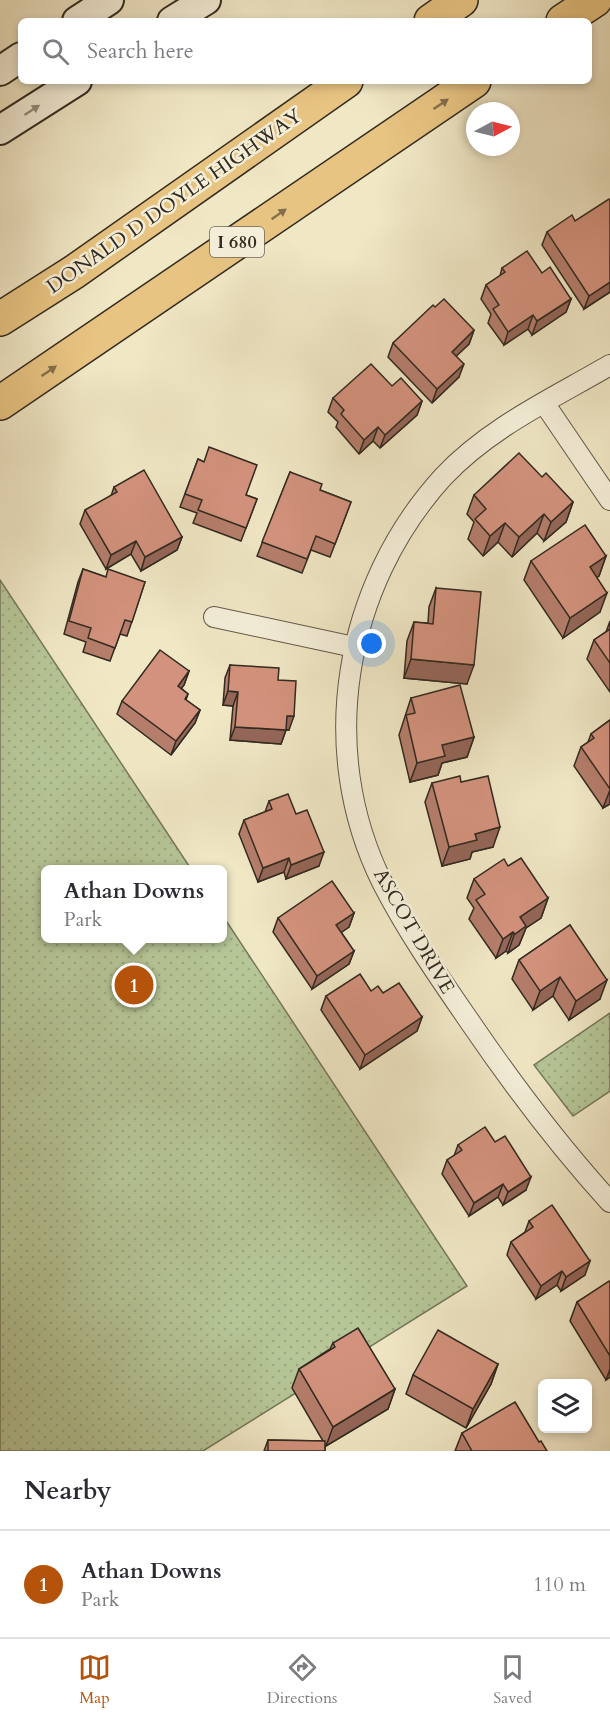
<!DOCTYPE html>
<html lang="en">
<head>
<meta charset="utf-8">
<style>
	body { margin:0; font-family:Cardo,serif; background:#f7f7f7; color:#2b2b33 }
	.controls { position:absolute; right:18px; bottom:18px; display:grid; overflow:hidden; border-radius:9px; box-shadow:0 3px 9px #0003 }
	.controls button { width:54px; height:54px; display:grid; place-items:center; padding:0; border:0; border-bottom:2px solid #e1e1e2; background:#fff; color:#2b2b33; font:30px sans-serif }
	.compass { position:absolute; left:466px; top:102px; width:54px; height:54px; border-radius:50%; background:#fff; box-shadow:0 3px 9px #0003; rotate:83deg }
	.you { position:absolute; left:372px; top:644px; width:21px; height:21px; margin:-15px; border:4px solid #fff; border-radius:50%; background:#1a73e8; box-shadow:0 0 0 9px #1a73e833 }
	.badge { display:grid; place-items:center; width:39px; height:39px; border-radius:50%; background:#b45309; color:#fff; font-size:20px; font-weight:700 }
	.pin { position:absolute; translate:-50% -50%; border:3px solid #fff; box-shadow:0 2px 6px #0006 }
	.popup { position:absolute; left:41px; top:865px; width:186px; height:78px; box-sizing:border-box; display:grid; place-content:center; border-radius:9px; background:#fff; filter:drop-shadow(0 2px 4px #0005); font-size:20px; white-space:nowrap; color:#7c7c81 }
	.popup b { font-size:22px; color:#2b2b33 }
	.popup::after { content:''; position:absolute; left:50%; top:100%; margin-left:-12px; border:12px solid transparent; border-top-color:#fff }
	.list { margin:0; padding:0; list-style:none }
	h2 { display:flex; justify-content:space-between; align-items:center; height:78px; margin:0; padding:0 24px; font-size:26px }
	h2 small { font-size:20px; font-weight:400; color:#7c7c81 }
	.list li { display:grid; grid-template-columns:39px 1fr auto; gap:18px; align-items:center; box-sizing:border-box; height:108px; padding:0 24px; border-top:2px solid #e1e1e2 }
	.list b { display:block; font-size:22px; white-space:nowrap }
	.list p { margin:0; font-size:20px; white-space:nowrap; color:#7c7c81 }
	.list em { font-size:20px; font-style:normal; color:#7c7c81 }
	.icon { flex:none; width:33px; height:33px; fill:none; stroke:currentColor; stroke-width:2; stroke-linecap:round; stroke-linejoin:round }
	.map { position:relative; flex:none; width:610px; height:1451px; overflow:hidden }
	.search { position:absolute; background:#fff; box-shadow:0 3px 9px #0003; left:18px; right:18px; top:18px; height:66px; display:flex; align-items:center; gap:15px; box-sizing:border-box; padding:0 21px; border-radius:9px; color:#7c7c81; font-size:22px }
	.sheet { height:186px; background:#fff }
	nav { display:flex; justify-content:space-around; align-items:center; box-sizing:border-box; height:84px; border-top:2px solid #e1e1e2; background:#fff; font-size:16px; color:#7c7c81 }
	nav a { display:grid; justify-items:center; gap:3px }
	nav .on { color:#b45309 }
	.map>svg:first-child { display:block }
	.park { fill:url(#park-dots); stroke:#74785c; stroke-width:1.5 }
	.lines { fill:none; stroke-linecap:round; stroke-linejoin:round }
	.minor-casing { stroke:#625949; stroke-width:22 }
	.secondary-casing { stroke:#322a20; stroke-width:32 }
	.motorway-casing { stroke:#322a20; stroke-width:36 }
	.minor { stroke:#f5efd9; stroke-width:20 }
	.secondary { stroke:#f5efd9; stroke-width:28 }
	.motorway { stroke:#e8c482; stroke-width:33 }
	.wall { fill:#b57e6c; stroke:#322a20; stroke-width:1.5 }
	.shaded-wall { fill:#946658; stroke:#322a20; stroke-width:1.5 }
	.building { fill:#d3927d; stroke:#322a20; stroke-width:1.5 }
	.oneway { fill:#846f4c }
	.oneway2 { fill:#948c7c }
	.labels { text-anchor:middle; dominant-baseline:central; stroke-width:5; stroke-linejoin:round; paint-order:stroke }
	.shield { fill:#f5efd9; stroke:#6c6558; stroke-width:1.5 }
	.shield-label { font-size:18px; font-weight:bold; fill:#322a20 }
	.street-label { font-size:20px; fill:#322a20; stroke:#f5efd9 }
</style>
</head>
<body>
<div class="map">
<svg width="610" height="1451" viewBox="0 0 610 1451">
	<defs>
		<pattern id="park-dots" width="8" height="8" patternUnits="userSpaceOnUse" patternTransform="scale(1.5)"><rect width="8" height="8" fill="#b6c697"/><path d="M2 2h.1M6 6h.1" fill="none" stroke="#9daa82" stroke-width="1.8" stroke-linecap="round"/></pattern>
	</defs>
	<rect width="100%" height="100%" fill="#f0e7c5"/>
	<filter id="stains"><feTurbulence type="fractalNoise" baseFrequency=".00333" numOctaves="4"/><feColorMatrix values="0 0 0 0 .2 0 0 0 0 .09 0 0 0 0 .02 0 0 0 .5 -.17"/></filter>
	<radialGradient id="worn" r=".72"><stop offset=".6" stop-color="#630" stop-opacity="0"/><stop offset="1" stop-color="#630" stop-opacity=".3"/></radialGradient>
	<g class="park">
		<polygon points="0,580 191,869 45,870 45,938 222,938 223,916 467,1286 203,1451 0,1451"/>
		<polygon points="610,1013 610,1091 573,1116 534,1065"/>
	</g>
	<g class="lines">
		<defs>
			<g id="minor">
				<path d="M610 365C552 399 490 427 443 477 344 586 316 749 382 882 407 931 439 977 470 1022 513 1085 559 1146 610 1202"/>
				<polyline points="544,403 610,500"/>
				<polyline points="214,617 354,647"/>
			</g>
			<g id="secondary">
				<polyline points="77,21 109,0"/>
				<polyline points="172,21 206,0"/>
				<polyline points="0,71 21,57"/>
				<polyline points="0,130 77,81"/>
			</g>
			<g id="motorway">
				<polyline points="431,21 461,0"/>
				<polyline points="563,21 595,0"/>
				<polyline points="0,319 74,272 346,81"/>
				<polyline points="0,403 474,81"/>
			</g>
		</defs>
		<use href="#minor" class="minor-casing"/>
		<use href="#secondary" class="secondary-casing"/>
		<use href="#motorway" class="motorway-casing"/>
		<use href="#minor" class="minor"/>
		<use href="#secondary" class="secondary"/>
		<use href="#motorway" class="motorway"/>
	</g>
	<g class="wall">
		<polygon points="575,221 610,292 584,309 542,245 547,232"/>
		<polygon points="502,268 542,273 571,299 566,312 532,335 528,329 504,345 488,323 491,314 481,299 486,285 500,276"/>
		<polygon points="435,307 474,330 469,344 456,356 459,377 432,403 388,357 393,343"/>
		<polygon points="392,386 422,401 417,415 380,448 373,441 359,454 336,427 338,422 328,412 333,398"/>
		<polygon points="198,459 204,462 246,495 257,499 241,541 193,523 197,513 180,507"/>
		<polygon points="290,472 320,490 351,502 330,557 311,550 302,573 257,556"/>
		<polygon points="542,477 573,502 566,522 544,541 537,533 512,557 498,542 483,556 468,539 474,522 467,514 474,495"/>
		<polygon points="114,487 182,537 177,550 141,571 131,554 106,569 80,524 85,510 111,496"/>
		<polygon points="606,556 599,576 597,577 600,612 563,638 524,580 531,561"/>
		<polygon points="83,569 106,577 145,582 127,636 120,634 110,661 83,652 86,642 64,634 78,582"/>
		<polygon points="436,588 467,684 404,678 407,641 414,622 428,623 429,607"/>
		<polygon points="610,621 610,692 587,659 594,640 606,632"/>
		<polygon points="230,665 278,680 289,730 286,730 281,744 230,740 233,706 223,705 225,678"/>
		<polygon points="189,671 184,685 181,688 188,694 186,700 200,710 195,723 171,755 117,714 122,701"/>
		<polygon points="411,698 474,737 467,757 442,763 438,775 410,782 399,735"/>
		<polygon points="610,720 610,804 603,808 574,766 581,747 588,742 591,734"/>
		<polygon points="461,782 493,847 472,852 470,859 442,866 425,802 432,783"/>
		<polygon points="269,801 296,814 319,866 286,879 284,872 258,882 239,834 244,820 265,812"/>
		<polygon points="508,866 548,898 541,918 526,928 519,945 508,953 506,951 496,958 469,919 474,908 467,898 474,879"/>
		<polygon points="354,913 349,927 341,932 354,951 349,964 312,989 273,932 278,918"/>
		<polygon points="570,925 600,999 569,1020 553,996 533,1010 512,979 519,960"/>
		<polygon points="371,991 383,993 422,1017 417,1031 360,1069 321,1010 326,996"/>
		<polygon points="495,1142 526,1190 503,1205 498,1197 469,1216 442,1174 447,1160 454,1156 458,1145"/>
		<polygon points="529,1221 585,1275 561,1291 557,1285 536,1299 507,1255 511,1242 525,1232"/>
		<polygon points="610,1283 610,1377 606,1380 570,1321 577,1302"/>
		<polygon points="333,1343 395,1389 388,1409 326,1446 325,1444 325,1451 264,1451 268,1440 323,1441 292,1388 299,1369 330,1349"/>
		<polygon points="498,1364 491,1384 466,1428 406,1394 413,1375"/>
		<polygon points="462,1433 539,1442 547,1451 455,1451"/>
	</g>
	<g class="shaded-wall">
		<polygon points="610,282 610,292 584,309 589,296"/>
		<polygon points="571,299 566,312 532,335 537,321"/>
		<polygon points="533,315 528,329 504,345 508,332"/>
		<polygon points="474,330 469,344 447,365 452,352"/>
		<polygon points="464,364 459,377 432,403 437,389"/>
		<polygon points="422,401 417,415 380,448 385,435"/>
		<polygon points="378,427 373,441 359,454 364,440"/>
		<polygon points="573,502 566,522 544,541 551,522"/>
		<polygon points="544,514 537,533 512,557 519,537"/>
		<polygon points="505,523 498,542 483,556 490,536"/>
		<polygon points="182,537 177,550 141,571 145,557"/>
		<polygon points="136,541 131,554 106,569 111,555"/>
		<polygon points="606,556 599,576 583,587 590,567"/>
		<polygon points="607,593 600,612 563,638 570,618"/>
		<polygon points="411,659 474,665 467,684 404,678"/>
		<polygon points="189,671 184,685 173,700 178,686"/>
		<polygon points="228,691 238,692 233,706 223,705"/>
		<polygon points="200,710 195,723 171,755 176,741"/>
		<polygon points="287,716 294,716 289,730 282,729"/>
		<polygon points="235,727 286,730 281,744 230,740"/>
		<polygon points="474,737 467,757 442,763 438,775 410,782 417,763 442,745"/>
		<polygon points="610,790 610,804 603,808"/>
		<polygon points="500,827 493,847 472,852 470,859 442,866 449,847 475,834"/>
		<polygon points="324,852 319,866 286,879 291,865"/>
		<polygon points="289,858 284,872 258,882 263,868"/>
		<polygon points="548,898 541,918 526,928 519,945 508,953 520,917"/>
		<polygon points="354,913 349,927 332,939 336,925"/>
		<polygon points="513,932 506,951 496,958 503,939"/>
		<polygon points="354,951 349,964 312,989 317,976"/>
		<polygon points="560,977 553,996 533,1010 540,991"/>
		<polygon points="607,980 600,999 569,1020 576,1001"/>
		<polygon points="422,1017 417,1031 360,1069 365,1055"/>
		<polygon points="531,1177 526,1190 503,1205 508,1192"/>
		<polygon points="503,1184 498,1197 469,1216 474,1203"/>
		<polygon points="590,1261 585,1275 561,1291 566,1277"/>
		<polygon points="562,1271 557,1285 536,1299 541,1286"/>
		<polygon points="498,1364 491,1384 466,1428 473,1409"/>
		<polygon points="610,1369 610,1377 606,1380"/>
		<polygon points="395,1389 388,1409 326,1446 333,1427"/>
	</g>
	<g class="building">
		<polygon points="609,199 610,200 610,282 589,296 547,232 572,215 575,221"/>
		<polygon points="527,251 542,273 550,267 571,299 537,321 533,315 508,332 493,309 499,305 486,285 505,272 502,268"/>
		<polygon points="444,299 474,330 452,352 464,364 437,389 393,343 433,305 435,307"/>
		<polygon points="371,364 392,386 401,378 422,401 385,435 378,427 364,440 341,414 344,410 333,398"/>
		<polygon points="209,447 257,465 246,495 257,499 246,528 198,510 202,500 185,494 198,459 204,462"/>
		<polygon points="519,453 542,477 546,473 573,502 551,522 544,514 519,537 505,523 490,536 475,519 486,509 474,495"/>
		<polygon points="144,470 182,537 145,557 136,541 111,555 85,510 117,492 114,487"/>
		<polygon points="290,472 322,484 320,490 351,502 335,544 316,536 307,559 262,542"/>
		<polygon points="585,525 606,556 590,567 607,593 570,618 531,561"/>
		<polygon points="83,569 106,577 108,569 145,582 132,622 125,620 115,648 88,638 91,628 69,621"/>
		<polygon points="436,588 481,592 474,665 411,659 414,622 433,624"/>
		<polygon points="610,629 610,663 594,640"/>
		<polygon points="160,650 189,671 178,686 188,694 185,699 200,710 176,741 122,701"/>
		<polygon points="230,665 279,668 278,680 296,681 294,716 287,716 286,730 235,727 238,692 228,691"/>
		<polygon points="460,685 474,737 442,745 445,756 417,763 406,715 415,713 411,698"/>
		<polygon points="610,720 610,789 581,747 594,738 591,734"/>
		<polygon points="460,776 461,782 488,776 500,827 475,834 477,840 449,847 432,783"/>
		<polygon points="288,794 296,814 307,810 324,852 291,865 289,858 263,868 244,820 272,809 269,801"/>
		<polygon points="521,858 548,898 520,917 526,926 515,934 513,932 503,939 476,900 485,894 474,879 504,859 508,866"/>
		<polygon points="332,881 354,913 336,925 354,951 317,976 278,918"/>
		<polygon points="570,925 607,980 576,1001 560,977 540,991 519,960"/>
		<polygon points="360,974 371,991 378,986 383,993 399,983 422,1017 365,1055 326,996"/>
		<polygon points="485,1127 495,1142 505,1136 531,1177 508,1192 503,1184 474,1203 447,1160 462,1150 458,1145"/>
		<polygon points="552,1205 590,1261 566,1277 562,1271 541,1286 511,1242 533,1227 529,1221"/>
		<polygon points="609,1281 610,1283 610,1356 577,1302"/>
		<polygon points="358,1328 395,1389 333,1427 299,1369 335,1347 333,1343"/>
		<polygon points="438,1330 498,1364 473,1409 413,1375"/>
		<polygon points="515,1402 539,1442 541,1441 547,1451 472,1451 462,1433"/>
		<polygon points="268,1440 325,1441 325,1451 268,1451"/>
	</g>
	<defs><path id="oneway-solid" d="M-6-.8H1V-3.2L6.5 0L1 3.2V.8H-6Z" transform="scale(1.5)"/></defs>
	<g class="oneway">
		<use href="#oneway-solid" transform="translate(441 104) rotate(-34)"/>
		<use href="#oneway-solid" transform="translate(279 214) rotate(-35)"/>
		<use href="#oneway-solid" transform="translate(49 371) rotate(-34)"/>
	</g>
	<use class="oneway2" href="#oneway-solid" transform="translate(32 110) rotate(-33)"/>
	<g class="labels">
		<rect class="shield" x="210" y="227" width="54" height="30" rx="4.5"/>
		<g class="shield-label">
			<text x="237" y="242">I 680</text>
		</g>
		<g class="street-label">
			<text transform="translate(174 201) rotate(-35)">DONALD D DOYLE HIGHWAY</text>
			<text transform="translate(414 931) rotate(60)">ASCOT DRIVE</text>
		</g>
	</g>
	<rect width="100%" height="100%" filter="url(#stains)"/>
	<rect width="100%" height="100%" fill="url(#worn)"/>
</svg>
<div class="controls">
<button><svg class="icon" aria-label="layers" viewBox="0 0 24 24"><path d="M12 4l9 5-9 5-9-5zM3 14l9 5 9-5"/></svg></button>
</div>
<svg class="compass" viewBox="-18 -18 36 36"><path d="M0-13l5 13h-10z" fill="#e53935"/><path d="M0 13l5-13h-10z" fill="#7c7c81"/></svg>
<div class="you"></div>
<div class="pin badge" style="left:134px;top:985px">1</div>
<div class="popup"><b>Athan Downs</b>Park</div>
<div class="search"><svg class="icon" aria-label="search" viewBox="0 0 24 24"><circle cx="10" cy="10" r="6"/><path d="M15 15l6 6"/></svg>Search here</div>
</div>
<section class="sheet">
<h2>Nearby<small></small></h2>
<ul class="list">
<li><span class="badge">1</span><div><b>Athan Downs</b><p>Park</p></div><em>110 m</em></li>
</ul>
</section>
<nav>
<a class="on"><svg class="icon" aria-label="map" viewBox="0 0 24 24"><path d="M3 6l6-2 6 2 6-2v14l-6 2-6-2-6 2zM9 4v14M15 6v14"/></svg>Map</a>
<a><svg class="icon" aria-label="directions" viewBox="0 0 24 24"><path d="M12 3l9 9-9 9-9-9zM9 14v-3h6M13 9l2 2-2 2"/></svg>Directions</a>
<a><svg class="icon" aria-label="saved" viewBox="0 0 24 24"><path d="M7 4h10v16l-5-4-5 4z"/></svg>Saved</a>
</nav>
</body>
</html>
